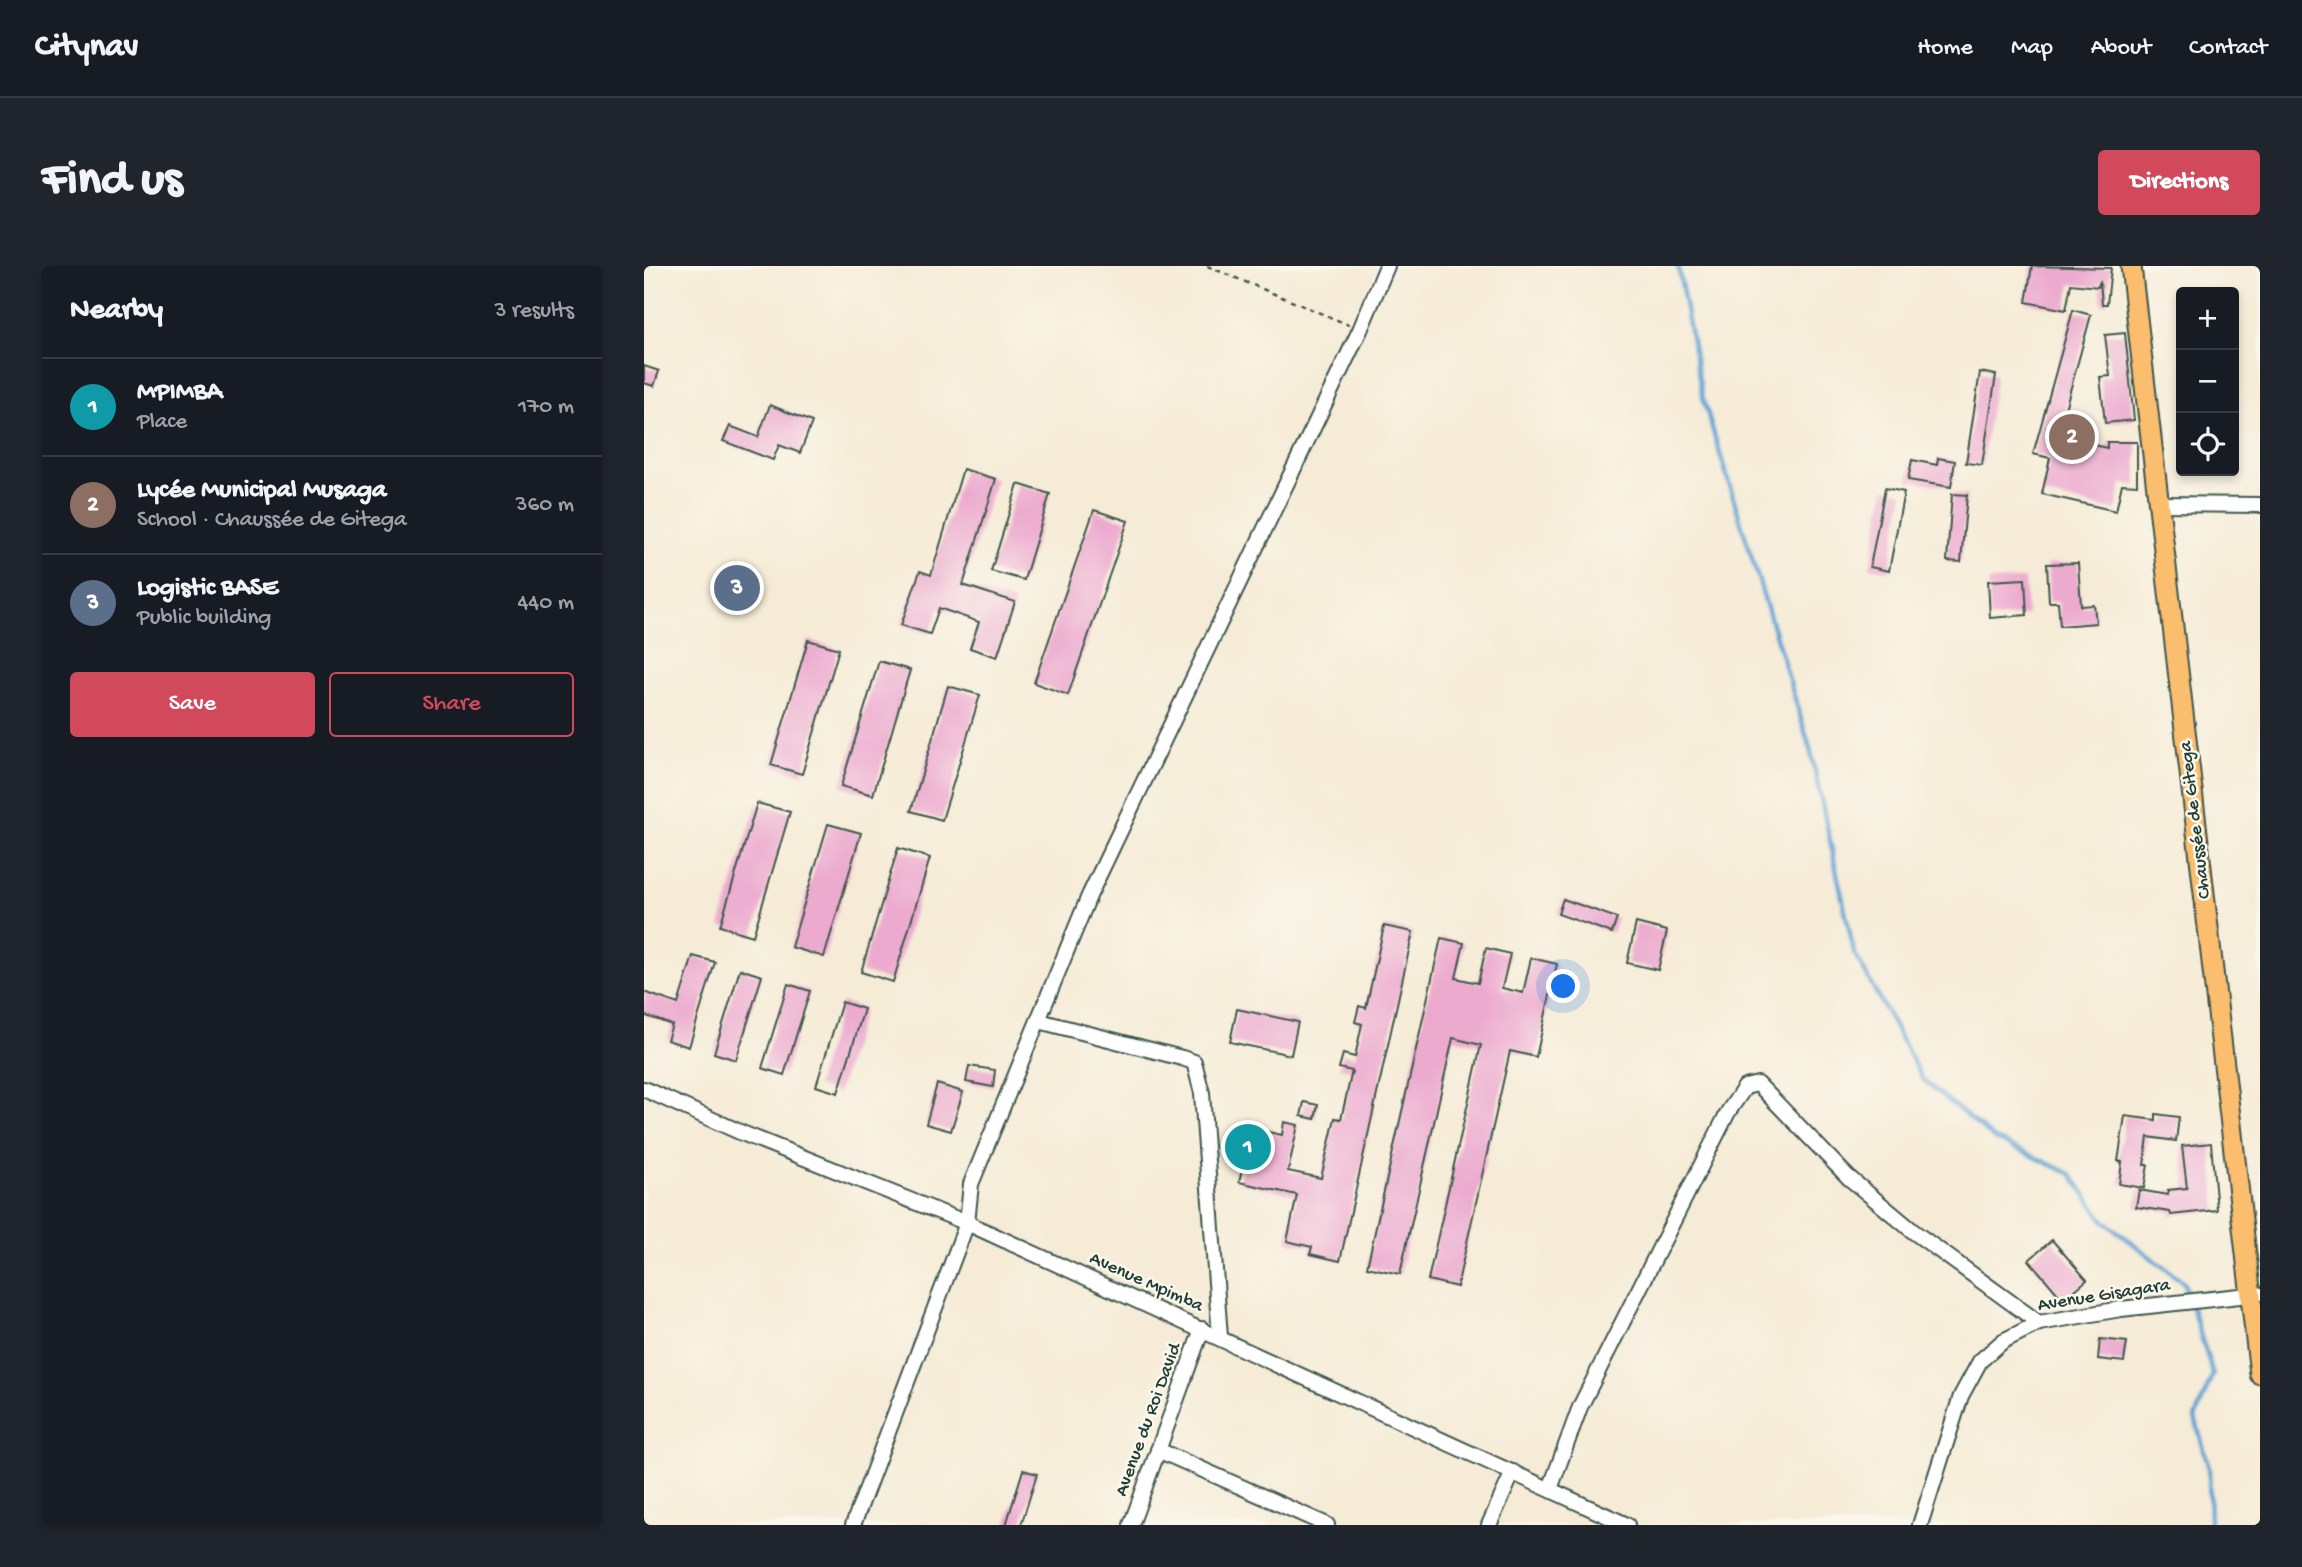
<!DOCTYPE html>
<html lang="en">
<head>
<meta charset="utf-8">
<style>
	body { margin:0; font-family:"Gochi Hand",sans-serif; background:#20242c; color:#f1f3f6 }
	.controls { position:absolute; right:21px; top:21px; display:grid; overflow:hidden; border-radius:7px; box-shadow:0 4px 10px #0003 }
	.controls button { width:63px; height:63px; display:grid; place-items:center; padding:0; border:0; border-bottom:2px solid #363941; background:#171b24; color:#f1f3f6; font:35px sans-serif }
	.you { position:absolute; left:920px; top:721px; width:24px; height:24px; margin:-18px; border:5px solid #fff; border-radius:50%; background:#1a73e8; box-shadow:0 0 0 10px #1a73e833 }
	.badge { display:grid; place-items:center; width:46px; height:46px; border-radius:50%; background:#d1495b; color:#fff; font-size:23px; font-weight:700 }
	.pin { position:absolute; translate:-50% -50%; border:4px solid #fff; box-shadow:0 2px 7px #0006 }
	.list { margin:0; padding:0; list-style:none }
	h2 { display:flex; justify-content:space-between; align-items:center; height:91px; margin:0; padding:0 28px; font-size:30px }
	h2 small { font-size:23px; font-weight:400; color:#9ea1a6 }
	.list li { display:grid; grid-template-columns:46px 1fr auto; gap:21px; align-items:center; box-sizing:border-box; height:98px; padding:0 28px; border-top:2px solid #363941 }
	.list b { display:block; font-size:26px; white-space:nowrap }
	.list p { margin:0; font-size:23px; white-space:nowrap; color:#9ea1a6 }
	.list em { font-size:23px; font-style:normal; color:#9ea1a6 }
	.actions { display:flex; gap:14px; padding:21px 28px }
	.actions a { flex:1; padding:16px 0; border:2px solid #d1495b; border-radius:7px; text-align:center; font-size:24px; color:#d1495b }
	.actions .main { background:#d1495b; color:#fff }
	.icon { flex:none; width:38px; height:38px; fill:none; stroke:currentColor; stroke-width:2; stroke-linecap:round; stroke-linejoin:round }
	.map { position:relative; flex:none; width:1616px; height:1259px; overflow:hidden; border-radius:7px }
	header { display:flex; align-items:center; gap:42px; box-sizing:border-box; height:98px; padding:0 35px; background:#171b24; border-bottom:2px solid #363941 }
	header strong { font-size:33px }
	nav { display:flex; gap:38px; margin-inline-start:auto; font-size:24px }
	.intro { display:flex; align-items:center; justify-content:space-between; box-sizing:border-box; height:168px; padding:0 42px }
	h1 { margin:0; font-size:49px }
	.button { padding:18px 32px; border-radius:7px; background:#d1495b; color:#fff; font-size:24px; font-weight:700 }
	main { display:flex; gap:42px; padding:0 42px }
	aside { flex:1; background:#171b24; border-radius:7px; box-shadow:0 4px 10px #0003 }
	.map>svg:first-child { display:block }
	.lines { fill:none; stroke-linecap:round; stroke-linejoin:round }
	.stream { stroke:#5ea2d3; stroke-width:4.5 }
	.building { fill:#ecaacf }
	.minor-casing { stroke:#3f574c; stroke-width:18 }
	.major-casing { stroke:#3f574c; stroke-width:23 }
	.path { stroke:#3f574c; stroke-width:2.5; stroke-dasharray:5 5; stroke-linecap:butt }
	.minor { stroke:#fff; stroke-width:14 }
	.major { stroke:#fbbd6e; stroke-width:19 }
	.labels { text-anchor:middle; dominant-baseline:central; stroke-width:5; stroke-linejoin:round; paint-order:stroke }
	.street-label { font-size:19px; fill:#1f3d34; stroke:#fbf7ec }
</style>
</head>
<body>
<header>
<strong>Citynav</strong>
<nav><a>Home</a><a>Map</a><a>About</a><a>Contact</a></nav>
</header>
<div class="intro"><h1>Find us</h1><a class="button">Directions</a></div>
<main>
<aside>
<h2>Nearby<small>3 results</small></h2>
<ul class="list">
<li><span class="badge" style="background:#0f9aa8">1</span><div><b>MPIMBA</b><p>Place</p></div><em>170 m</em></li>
<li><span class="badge" style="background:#8d6e63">2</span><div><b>Lycée Municipal Musaga</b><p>School · Chaussée de Gitega</p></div><em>360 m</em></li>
<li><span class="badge" style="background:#5c6f8a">3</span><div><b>Logistic BASE</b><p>Public building</p></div><em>440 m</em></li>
</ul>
<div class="actions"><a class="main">Save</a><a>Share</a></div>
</aside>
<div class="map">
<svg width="1616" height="1259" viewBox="0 0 1616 1259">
	<rect width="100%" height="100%" fill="#fbf7ec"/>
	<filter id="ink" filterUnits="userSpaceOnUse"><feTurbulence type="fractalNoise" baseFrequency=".0143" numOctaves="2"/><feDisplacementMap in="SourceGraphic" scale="14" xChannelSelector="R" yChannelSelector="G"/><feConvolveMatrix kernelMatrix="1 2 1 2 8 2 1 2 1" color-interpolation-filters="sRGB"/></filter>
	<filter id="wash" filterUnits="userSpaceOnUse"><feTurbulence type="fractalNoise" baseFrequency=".00686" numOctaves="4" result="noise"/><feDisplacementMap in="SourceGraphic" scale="28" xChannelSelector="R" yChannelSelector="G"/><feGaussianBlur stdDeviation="1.57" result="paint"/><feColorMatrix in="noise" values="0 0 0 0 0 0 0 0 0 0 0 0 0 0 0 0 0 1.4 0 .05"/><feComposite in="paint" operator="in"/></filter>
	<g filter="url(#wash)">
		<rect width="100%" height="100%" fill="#f5ebd6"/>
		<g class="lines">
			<polyline class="stream" points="1034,0 1058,129 1166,482 1210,686 1279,814 1351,873 1427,908 1460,955 1540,1017 1569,1108 1551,1152 1565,1202 1566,1259"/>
		</g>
		<g id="blocks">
			<g class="building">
				<polygon points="1388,0 1467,2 1463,38 1458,38 1456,15 1454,21 1427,18 1422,44 1382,36"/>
				<polygon points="1429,44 1447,49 1416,161 1403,162 1404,174 1431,175 1463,182 1463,176 1493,176 1493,219 1478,218 1472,245 1398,228 1406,192 1389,188"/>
				<polygon points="1481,67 1490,154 1461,157 1456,111 1466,110 1461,69"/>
				<polygon points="0,100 15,105 10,120 0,117"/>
				<polygon points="1336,106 1352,109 1338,199 1322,197"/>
				<polygon points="126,139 168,156 156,187 135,179 129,194 79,175 86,160 114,171"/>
				<polygon points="1294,192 1311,195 1307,221 1264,214 1268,194 1293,199"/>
				<polygon points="319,203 352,213 319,319 371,336 353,391 326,382 335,356 295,342 286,368 257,359 276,305 287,309"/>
				<polygon points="374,218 406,228 380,314 347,305"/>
				<polygon points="1241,222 1260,226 1245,305 1226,301"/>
				<polygon points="1308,228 1323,229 1317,296 1303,295"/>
				<polygon points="450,244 484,255 424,429 390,417"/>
				<polygon points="1434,297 1437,340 1450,339 1452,357 1416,360 1414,336 1405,336 1403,298"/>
				<polygon points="1381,313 1383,349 1346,352 1344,315"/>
				<polygon points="164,374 195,383 158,508 127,499"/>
				<polygon points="235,395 266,404 229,529 197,520"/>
				<polygon points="304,420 336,429 298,554 267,545"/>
				<polygon points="113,537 146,546 109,670 76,660"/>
				<polygon points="184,558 217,567 180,691 147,681"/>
				<polygon points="254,582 286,592 249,716 217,706"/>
				<polygon points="919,633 973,652 968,667 914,648"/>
				<polygon points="992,657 1023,665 1014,704 983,697"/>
				<polygon points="740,660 769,666 696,995 666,988 668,981 643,975 653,929 595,916 599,900 589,898 597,860 638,869 640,856 654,859 644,905 677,912 691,852 697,853 708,805 695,802 699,788 711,791 718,758 711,756 715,740 722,742"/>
				<polygon points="797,672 820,677 812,712 834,717 842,682 866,688 858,722 879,727 887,692 913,698 892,791 866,785 813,1021 784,1014 837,779 809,772 756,1008 723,1001"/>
				<polygon points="49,690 71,696 45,781 23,774 28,759 0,749 0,726 34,738"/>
				<polygon points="96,703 118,710 92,794 70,787"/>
				<polygon points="144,718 166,725 140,809 118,802"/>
				<polygon points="198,736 220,743 194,827 172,820"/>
				<polygon points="593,743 654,756 647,789 586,776"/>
				<polygon points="325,800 351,804 349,821 322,816"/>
				<polygon points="293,818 319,826 307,865 282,858"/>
				<polygon points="660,836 674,839 671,853 657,850"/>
				<polygon points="1512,848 1535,851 1532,875 1504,871 1500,899 1504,899 1500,922 1475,918 1478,896 1474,895 1481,850 1512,854"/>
				<polygon points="1567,877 1573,944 1527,949 1526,946 1492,941 1495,924 1524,929 1524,924 1543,922 1538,880"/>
				<polygon points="1408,974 1443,1014 1419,1034 1385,994"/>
				<polygon points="1456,1073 1483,1076 1480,1096 1454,1093"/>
				<polygon points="379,1204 393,1208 377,1259 362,1259"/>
			</g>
		</g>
	</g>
	<g filter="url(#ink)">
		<use href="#blocks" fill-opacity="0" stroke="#3f574c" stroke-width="2"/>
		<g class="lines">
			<defs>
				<g id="minor">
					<polyline points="1516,238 1616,239"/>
					<polyline points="395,755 538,792 550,796 558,827 576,1071"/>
					<polyline points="0,823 98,867 323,957 983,1259"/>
					<polyline points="514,1184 683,1259"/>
					<polyline points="906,1223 936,1141 1084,846 1101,821 1114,818 1204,911 1270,966 1395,1057"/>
					<polyline points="209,1259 323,957 327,918 445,630 716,64 743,0"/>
					<polyline points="487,1259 558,1063"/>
					<polyline points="845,1259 869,1206"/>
					<polyline points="1276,1259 1317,1130 1336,1095 1359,1075 1395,1057 1477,1043 1614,1028"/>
				</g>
				<polyline id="major" points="1487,0 1616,1108"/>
			</defs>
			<use href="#minor" class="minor-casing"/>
			<use href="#major" class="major-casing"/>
			<polyline class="path" points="563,0 705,59"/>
			<use href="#minor" class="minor"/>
			<use href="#major" class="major"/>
		</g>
	</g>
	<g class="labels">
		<g class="street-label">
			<text transform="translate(1552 554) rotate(-97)">Chaussée de Gitega</text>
			<text transform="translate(502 1017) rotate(24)">Avenue Mpimba</text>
			<text transform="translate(1460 1030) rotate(-9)">Avenue Gisagara</text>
			<text transform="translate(505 1154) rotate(-70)">Avenue du Roi David</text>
		</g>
	</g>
</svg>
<div class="controls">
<button>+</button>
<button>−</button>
<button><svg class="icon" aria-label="locate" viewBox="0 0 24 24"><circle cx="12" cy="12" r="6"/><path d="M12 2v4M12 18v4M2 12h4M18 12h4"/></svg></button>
</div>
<div class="you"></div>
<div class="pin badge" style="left:604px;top:881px;background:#0f9aa8">1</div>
<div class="pin badge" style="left:1428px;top:171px;background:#8d6e63">2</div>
<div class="pin badge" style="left:93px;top:322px;background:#5c6f8a">3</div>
</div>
</main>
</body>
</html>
